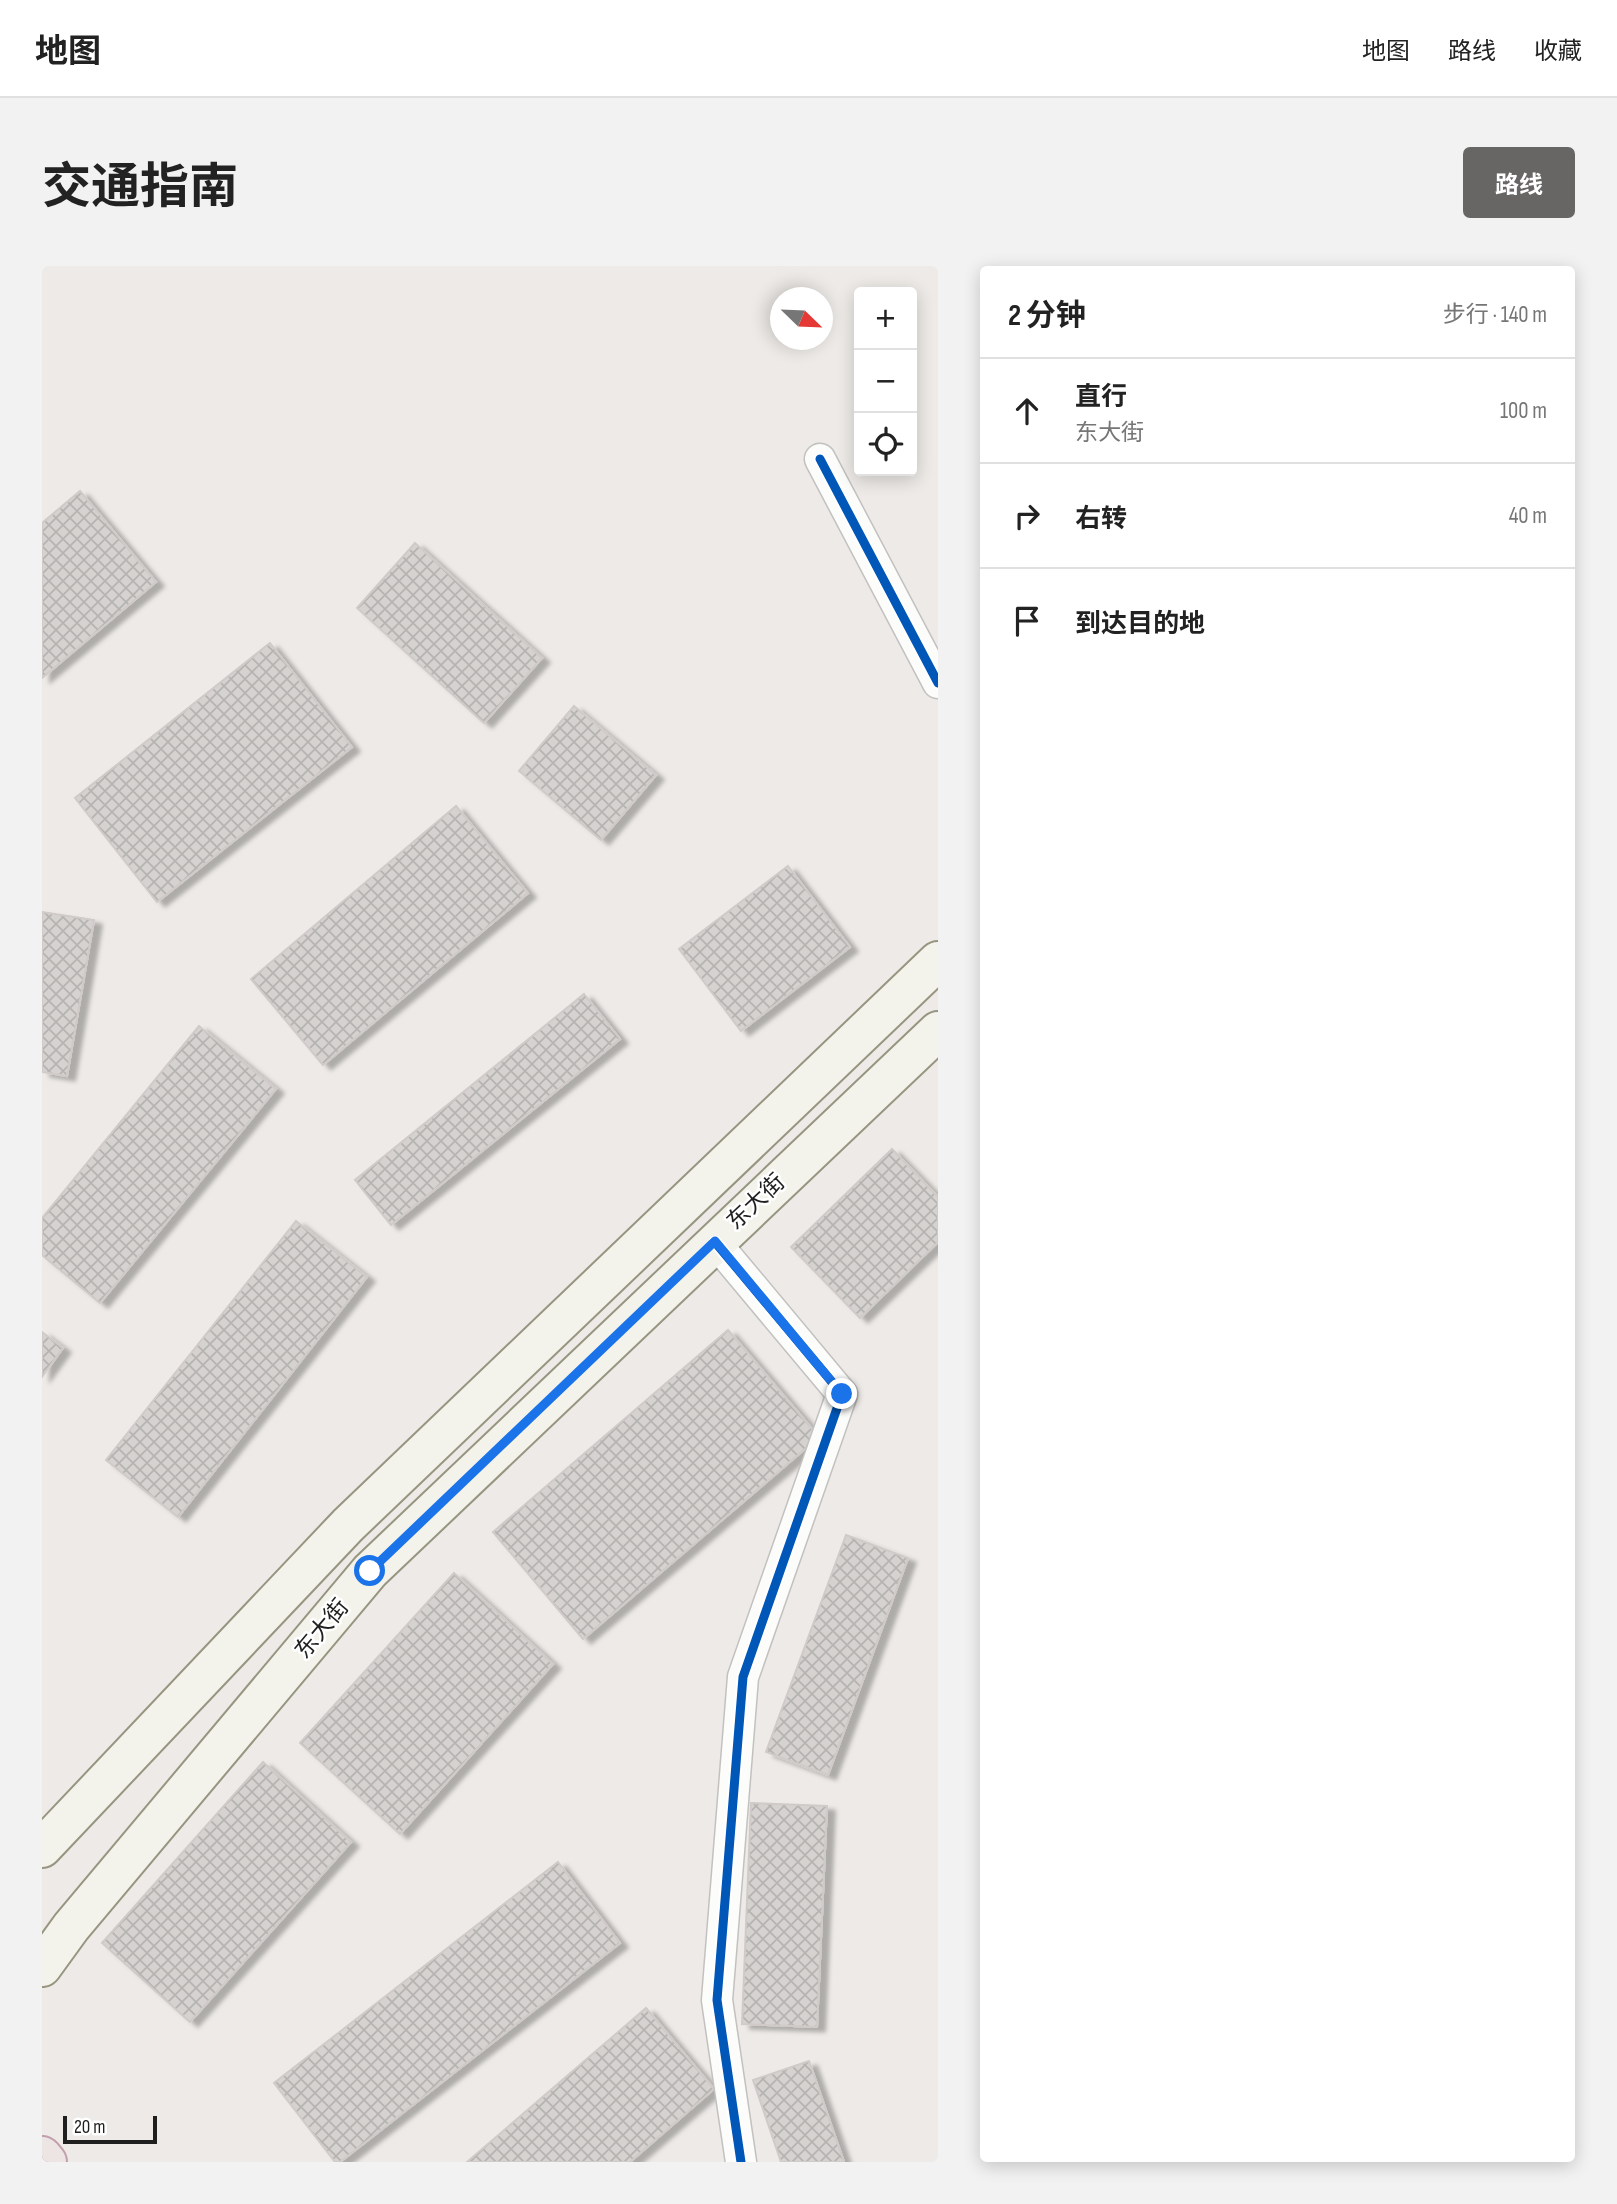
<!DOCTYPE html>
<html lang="zh">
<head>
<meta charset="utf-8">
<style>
	body { margin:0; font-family:"Sofia Sans Condensed","Noto Sans SC",sans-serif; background:#f2f2f2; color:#222 }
	.controls { position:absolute; right:21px; top:21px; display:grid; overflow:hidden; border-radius:7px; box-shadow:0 4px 18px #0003 }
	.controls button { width:63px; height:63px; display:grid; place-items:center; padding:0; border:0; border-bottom:2px solid #e0e0e0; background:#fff; color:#222; font:35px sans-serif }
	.compass { position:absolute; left:728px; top:21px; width:63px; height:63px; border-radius:50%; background:#fff; box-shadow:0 4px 18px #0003; rotate:113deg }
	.scale { position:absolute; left:21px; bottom:18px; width:94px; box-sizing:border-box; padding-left:7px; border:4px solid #1f1f1f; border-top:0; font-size:19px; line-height:24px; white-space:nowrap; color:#1f1f1f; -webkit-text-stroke:5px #fff; paint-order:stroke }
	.stop { position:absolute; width:21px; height:21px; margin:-16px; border:5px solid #1a73e8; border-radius:50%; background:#fff }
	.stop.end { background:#1a73e8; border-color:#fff; box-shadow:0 2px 7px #0008 }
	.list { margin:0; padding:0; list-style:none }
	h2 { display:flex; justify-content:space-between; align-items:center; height:91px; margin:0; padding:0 28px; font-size:30px }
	h2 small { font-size:23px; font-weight:400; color:#767676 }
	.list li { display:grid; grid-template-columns:46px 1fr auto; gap:21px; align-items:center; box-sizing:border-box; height:105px; padding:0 28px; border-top:2px solid #e0e0e0 }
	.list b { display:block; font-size:26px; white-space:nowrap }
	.list p { margin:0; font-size:23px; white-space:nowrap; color:#767676 }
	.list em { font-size:23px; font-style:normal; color:#767676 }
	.icon { flex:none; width:38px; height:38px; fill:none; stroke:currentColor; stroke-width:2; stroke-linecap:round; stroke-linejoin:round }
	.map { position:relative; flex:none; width:896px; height:1896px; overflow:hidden; border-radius:7px }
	header { display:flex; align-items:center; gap:42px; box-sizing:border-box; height:98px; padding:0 35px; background:#fff; border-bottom:2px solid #e0e0e0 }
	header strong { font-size:33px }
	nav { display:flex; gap:38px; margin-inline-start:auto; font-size:24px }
	.intro { display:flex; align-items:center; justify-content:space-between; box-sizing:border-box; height:168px; padding:0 42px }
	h1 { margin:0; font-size:49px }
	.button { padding:18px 32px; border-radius:7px; background:#676665; color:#fff; font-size:24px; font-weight:700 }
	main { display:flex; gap:42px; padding:0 42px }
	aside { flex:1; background:#fff; border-radius:7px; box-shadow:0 4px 18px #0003 }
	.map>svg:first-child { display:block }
	.building { fill:url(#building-cross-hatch); stroke:#d0cbc9; stroke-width:2; filter:url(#shadow) }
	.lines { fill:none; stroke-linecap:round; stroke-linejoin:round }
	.minor-casing { stroke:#c3c1c0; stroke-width:33 }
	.secondary-casing { stroke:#979580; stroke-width:42 }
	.trunk-casing { stroke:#c29fad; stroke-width:42 }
	.minor { stroke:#fcfcfb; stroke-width:30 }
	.secondary { stroke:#f3f2eb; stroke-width:38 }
	.trunk { stroke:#ede4e4; stroke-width:38 }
	.cycleway-casing { stroke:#fff; stroke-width:13 }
	.cycleway { stroke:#0057b8; stroke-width:9 }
	.route { stroke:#1a73e8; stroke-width:9 }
	.labels { text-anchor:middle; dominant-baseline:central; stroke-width:5; stroke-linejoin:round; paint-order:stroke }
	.street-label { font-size:23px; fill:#1f1f1f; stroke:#fff }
</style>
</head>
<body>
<header>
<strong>地图</strong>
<nav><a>地图</a><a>路线</a><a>收藏</a></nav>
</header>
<div class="intro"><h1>交通指南</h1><a class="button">路线</a></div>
<main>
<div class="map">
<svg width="896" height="1896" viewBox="0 0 896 1896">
	<defs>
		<pattern id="building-cross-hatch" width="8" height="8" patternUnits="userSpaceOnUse" patternTransform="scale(1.75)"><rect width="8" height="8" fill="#d5d2d0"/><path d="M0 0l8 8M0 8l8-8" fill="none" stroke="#b6b4b2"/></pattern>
		<filter id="shadow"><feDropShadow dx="8" dy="4.5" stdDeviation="2" flood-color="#0004"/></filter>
	</defs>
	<rect width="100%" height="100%" fill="#edeae7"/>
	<g class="building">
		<polygon points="38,225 114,316 0,412 0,257"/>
		<polygon points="373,277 500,392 442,457 315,342"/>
		<polygon points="228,377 310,481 115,636 33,532"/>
		<polygon points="532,440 614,509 559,574 477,505"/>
		<polygon points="414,540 486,627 281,799 209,713"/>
		<polygon points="746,600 808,681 699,765 637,683"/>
		<polygon points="0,646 52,654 25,810 0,806"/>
		<polygon points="542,728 578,773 349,959 313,914"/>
		<polygon points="157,760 234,823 58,1037 0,989 0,952"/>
		<polygon points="850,883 896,931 896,976 818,1052 749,981"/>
		<polygon points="254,955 325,1011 136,1251 64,1194"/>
		<polygon points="686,1064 777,1171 541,1373 451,1266"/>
		<polygon points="0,1066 21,1082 0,1111"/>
		<polygon points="804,1269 866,1292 786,1509 724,1486"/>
		<polygon points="412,1307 511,1398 358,1568 258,1477"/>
		<polygon points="221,1496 309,1576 148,1756 60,1677"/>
		<polygon points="709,1537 785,1540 775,1761 700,1758"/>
		<polygon points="516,1596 578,1677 298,1896 293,1896 232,1817"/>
		<polygon points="604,1742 672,1823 588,1896 425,1896"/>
		<polygon points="767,1795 802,1896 739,1896 711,1814"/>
	</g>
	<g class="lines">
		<defs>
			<g id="minor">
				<polyline points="778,193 896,417"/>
				<polyline points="673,976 800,1128 701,1411 675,1734 699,1896"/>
			</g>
			<g id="secondary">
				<polyline points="0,1582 306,1259 896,695"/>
				<polyline points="0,1701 29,1661 328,1305 896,765"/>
			</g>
			<polyline id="trunk" points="0,1890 5,1896"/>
		</defs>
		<use href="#minor" class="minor-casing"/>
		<use href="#secondary" class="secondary-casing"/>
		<use href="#trunk" class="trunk-casing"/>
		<use href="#minor" class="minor"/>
		<use href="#secondary" class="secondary"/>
		<use href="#trunk" class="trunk"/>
		<defs>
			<g id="cycleway">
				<polyline points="778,193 896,417"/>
				<polyline points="673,976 800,1128 701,1411 675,1734 699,1896"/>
			</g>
		</defs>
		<use href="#cycleway" class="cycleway-casing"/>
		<use href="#cycleway" class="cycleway"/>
	</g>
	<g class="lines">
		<polyline class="route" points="328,1305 673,975 800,1128"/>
	</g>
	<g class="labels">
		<g class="street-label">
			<text transform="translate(714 936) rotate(-43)">东大街</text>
			<text transform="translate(280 1363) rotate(-50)">东大街</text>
		</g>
	</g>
</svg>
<div class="controls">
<button>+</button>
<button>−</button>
<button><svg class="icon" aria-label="locate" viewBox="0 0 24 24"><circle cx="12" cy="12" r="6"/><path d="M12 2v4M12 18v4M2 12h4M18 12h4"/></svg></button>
</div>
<svg class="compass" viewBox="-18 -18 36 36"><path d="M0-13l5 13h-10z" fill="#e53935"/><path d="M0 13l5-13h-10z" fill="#767676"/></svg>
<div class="scale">20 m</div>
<div class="stop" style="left:328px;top:1305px"></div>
<div class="stop end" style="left:800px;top:1128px"></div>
</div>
<aside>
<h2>2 分钟<small>步行 · 140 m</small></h2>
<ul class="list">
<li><svg class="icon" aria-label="ahead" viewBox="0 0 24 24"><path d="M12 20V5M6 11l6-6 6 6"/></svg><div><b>直行</b><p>东大街</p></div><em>100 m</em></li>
<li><svg class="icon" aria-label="right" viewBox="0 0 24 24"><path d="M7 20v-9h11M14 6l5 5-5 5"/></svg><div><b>右转</b></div><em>40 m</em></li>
<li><svg class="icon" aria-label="arrive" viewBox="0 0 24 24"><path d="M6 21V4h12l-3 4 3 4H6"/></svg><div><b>到达目的地</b></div></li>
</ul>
</aside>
</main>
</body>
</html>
